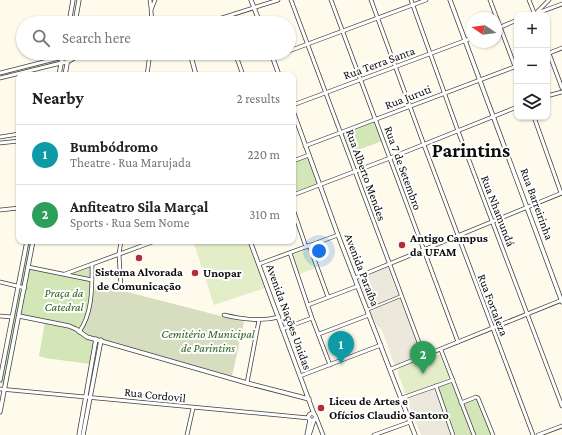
<!DOCTYPE html>
<html lang="en">
<head>
<meta charset="utf-8">
<style>
	body { margin:0; font-family:"Crimson Pro",serif; background:#f6f6f6; color:#222 }
	.controls { position:absolute; right:12px; top:12px; display:grid; overflow:hidden; border-radius:8px; box-shadow:0 1px 3px #0004 }
	.controls button { width:36px; height:36px; display:grid; place-items:center; padding:0; border:0; border-bottom:1px solid #e0e0e0; background:#fff; color:#222; font:20px sans-serif }
	.compass { position:absolute; left:466px; top:12px; width:36px; height:36px; border-radius:50%; background:#fff; box-shadow:0 1px 3px #0004; rotate:283deg }
	.you { position:absolute; left:319px; top:251px; width:14px; height:14px; margin:-10px; border:3px solid #fff; border-radius:50%; background:#1a73e8; box-shadow:0 0 0 6px #1a73e833 }
	.badge { display:grid; place-items:center; width:26px; height:26px; border-radius:50%; background:#b45309; color:#fff; font-size:13px; font-weight:700 }
	.pin { position:absolute; translate:-50% -33px; filter:drop-shadow(0 1px 2px #0008) }
	.pin::after { content:''; position:absolute; top:21px; width:14px; height:12px; background:inherit; clip-path:polygon(0 0,100% 0,50% 100%) }
	.list { margin:0; padding:0; list-style:none }
	h2 { display:flex; justify-content:space-between; align-items:center; height:52px; margin:0; padding:0 16px; font-size:17px }
	h2 small { font-size:13px; font-weight:400; color:#767676 }
	.list li { display:grid; grid-template-columns:26px 1fr auto; gap:12px; align-items:center; box-sizing:border-box; height:60px; padding:0 16px; border-top:1px solid #e0e0e0 }
	.list b { display:block; font-size:15px; white-space:nowrap }
	.list p { margin:0; font-size:13px; white-space:nowrap; color:#767676 }
	.list em { font-size:13px; font-style:normal; color:#767676 }
	.icon { flex:none; width:22px; height:22px; fill:none; stroke:currentColor; stroke-width:2; stroke-linecap:round; stroke-linejoin:round }
	.map { position:relative; flex:none; width:562px; height:435px; overflow:hidden }
	.search { position:absolute; background:#fff; box-shadow:0 1px 3px #0004; left:16px; top:16px; width:280px; height:44px; display:flex; align-items:center; gap:10px; box-sizing:border-box; padding:0 14px; border-radius:22px; color:#767676; font-size:15px }
	.panel { position:absolute; background:#fff; box-shadow:0 1px 3px #0004; left:16px; top:72px; width:280px; height:172px; border-radius:8px }
	.map>svg:first-child { display:block }
	.green { fill:#d2e6b8 }
	.cemetery { fill:#d6debf }
	.pitch { fill:#e3eec9 }
	.plaza { fill:#ede8dc }
	.lines { fill:none; stroke-linecap:round; stroke-linejoin:round }
	.pedestrian-casing { stroke:#3f3f3f; stroke-width:3.5 }
	.minor-casing { stroke:#3f3f3f; stroke-width:4.5 }
	.tertiary-casing { stroke:#3f3f3f; stroke-width:5 }
	.pedestrian { stroke:#fff; stroke-width:2 }
	.minor { stroke:#fff; stroke-width:3 }
	.tertiary { stroke:#fff; stroke-width:3.5 }
	.poi-dot { fill:#b52b38; stroke:#fff; stroke-width:1.5 }
	.labels { text-anchor:middle; dominant-baseline:central; stroke-width:4; stroke-linejoin:round; paint-order:stroke }
	.street-label { font-size:12px; fill:#0c0c0c; stroke:#fff }
	.poi-label { font-size:12px; font-weight:bold; fill:#0c0c0c; stroke:#fff; text-anchor:start }
	.park-label { font-size:12px; font-style:italic; fill:#306020; stroke:#fff }
	.town-label { font-size:20px; font-weight:bold; fill:#0c0c0c; stroke:#fff }
</style>
</head>
<body>
<div class="map">
<svg width="562" height="435" viewBox="0 0 562 435">
	<rect width="100%" height="100%" fill="#fefaec"/>
	<g class="green">
		<polygon points="62,58 61,63 0,78 0,74"/>
		<polygon points="375,121 382,141 350,153 342,133"/>
		<polygon points="308,157 317,184 293,192 293,163"/>
		<polygon points="28,241 31,241 23,285 20,285"/>
		<polygon points="91,264 92,293 85,319 79,332 95,339 90,364 45,358 39,356 45,322 19,317 28,267 65,275"/>
		<polygon points="19,292 22,292 4,385 1,384"/>
		<polygon points="451,383 461,405 477,399 491,435 456,435 438,387"/>
	</g>
	<polygon class="cemetery" points="96,284 244,322 232,376 82,333"/>
	<g class="pitch">
		<polygon points="193,241 247,241 265,288 214,305"/>
		<polygon points="308,249 316,268 299,274 292,255"/>
		<polygon points="436,354 440,355 449,376 447,380 408,394 405,393 398,373 399,368"/>
	</g>
	<g class="plaza">
		<polygon points="387,266 421,354 395,366 382,330 374,323 358,279"/>
		<polygon points="434,389 451,435 421,435 407,399"/>
	</g>
	<g class="lines">
		<defs>
			<polyline id="pedestrian" points="367,310 401,296"/>
			<g id="minor">
				<polyline points="150,0 151,8"/>
				<polyline points="291,0 424,356"/>
				<polyline points="331,0 458,342"/>
				<polyline points="371,0 424,145 533,435"/>
				<polyline points="411,0 458,131 562,406"/>
				<polyline points="490,0 517,72"/>
				<polyline points="529,0 535,15"/>
				<polyline points="536,13 549,0"/>
				<polyline points="532,15 562,4"/>
				<polyline points="152,23 151,10 155,0"/>
				<polyline points="206,23 278,0"/>
				<polyline points="496,29 517,20"/>
				<polyline points="547,48 562,88"/>
				<polyline points="289,51 426,0"/>
				<polyline points="235,53 243,75"/>
				<polyline points="547,54 562,48"/>
				<polyline points="272,57 283,53"/>
				<polyline points="0,73 63,57"/>
				<polyline points="147,75 150,53"/>
				<polyline points="0,78 61,63"/>
				<polyline points="547,96 562,92"/>
				<polyline points="293,105 472,38"/>
				<polyline points="534,117 561,193"/>
				<polyline points="0,137 19,134"/>
				<polyline points="0,143 19,141"/>
				<polyline points="305,146 517,66"/>
				<polyline points="293,161 309,155"/>
				<polyline points="293,195 390,158 517,107"/>
				<polyline points="293,209 306,247"/>
				<polyline points="0,210 19,208"/>
				<polyline points="309,245 328,297"/>
				<polyline points="290,253 312,318 330,365"/>
				<polyline points="259,264 338,235"/>
				<polyline points="28,267 92,280"/>
				<polyline points="65,274 155,241"/>
				<polyline points="355,278 562,193"/>
				<polyline points="0,282 25,288"/>
				<polyline points="121,288 119,254 121,241"/>
				<polyline points="308,305 358,286"/>
				<path d="M224 315C242 319 260 322 279 317"/>
				<polyline points="0,316 12,317"/>
				<polyline points="282,329 312,318"/>
				<path d="M79 332C93 313 92 286 92 264"/>
				<polyline points="319,334 369,315"/>
				<polyline points="441,350 474,435"/>
				<polyline points="391,369 562,300"/>
				<polyline points="300,376 381,345"/>
				<polyline points="247,383 259,320"/>
				<polyline points="436,386 453,435"/>
				<polyline points="0,389 309,418"/>
				<polyline points="402,398 453,380"/>
				<polyline points="461,403 476,397 478,398 493,435"/>
				<polyline points="316,417 323,435"/>
				<polyline points="187,435 193,408"/>
				<polyline points="374,435 410,422"/>
				<polyline points="538,435 562,426"/>
			</g>
			<g id="tertiary">
				<polyline points="251,0 260,23"/>
				<polyline points="450,0 562,302"/>
				<polyline points="69,23 73,0"/>
				<polyline points="75,23 79,0"/>
				<polyline points="190,53 196,75"/>
				<polyline points="271,53 279,75"/>
				<polyline points="61,63 67,62 76,57 92,53"/>
				<polyline points="59,75 63,53"/>
				<polyline points="65,75 69,53"/>
				<polyline points="293,111 338,235 415,435"/>
				<polyline points="250,241 314,414"/>
				<polyline points="19,316 69,326 76,329 87,337 247,383 309,399"/>
				<polyline points="0,380 27,241"/>
				<polyline points="0,412 33,241"/>
				<circle cx="312" cy="417" r="3.5"/>
				<polyline points="79,435 96,339"/>
				<polyline points="83,435 101,340"/>
				<polyline points="307,435 310,420"/>
				<polyline points="309,435 314,420"/>
			</g>
		</defs>
		<use href="#pedestrian" class="pedestrian-casing"/>
		<use href="#minor" class="minor-casing"/>
		<use href="#tertiary" class="tertiary-casing"/>
		<use href="#pedestrian" class="pedestrian"/>
		<use href="#minor" class="minor"/>
		<use href="#tertiary" class="tertiary"/>
	</g>
	<g class="poi-dot">
		<circle cx="402" cy="245" r="4"/>
		<circle cx="139" cy="258" r="4"/>
		<circle cx="195" cy="273" r="4"/>
		<circle cx="321" cy="408" r="4"/>
	</g>
	<g class="labels">
		<g class="street-label">
			<text transform="translate(379 63) rotate(-20)">Rua Terra Santa</text>
			<text transform="translate(408 97) rotate(-21)">Rua Juruti</text>
			<text transform="translate(403 168) rotate(70)">Rua 7 de Setembro</text>
			<text transform="translate(366 175) rotate(70)">Rua Alberto Mendes</text>
			<text transform="translate(537 204) rotate(70)">Rua Barreirinha</text>
			<text transform="translate(498 211) rotate(69)">Rua Nhamundá</text>
			<text transform="translate(362 270) rotate(69)">Avenida Paraíba</text>
			<text transform="translate(493 305) rotate(69)">Rua Fortaleza</text>
			<text transform="translate(289 317) rotate(70)">Avenida Nações Unidas</text>
			<text transform="translate(155 395) rotate(6)">Rua Cordovil</text>
		</g>
		<g class="poi-label">
			<text x="410" y="238">Antigo Campus<tspan x="410" dy="14">da UFAM</tspan></text>
			<text x="139" y="272" text-anchor="middle">Sistema Alvorada<tspan x="139" dy="14">de Comunicação</tspan></text>
			<text x="203" y="273">Unopar</text>
			<text x="329" y="401">Liceu de Artes e<tspan x="329" dy="14">Ofícios Claudio Santoro</tspan></text>
		</g>
		<g class="park-label">
			<text x="64" y="293">Praça da<tspan x="64" dy="14">Catedral</tspan></text>
			<text x="208" y="334">Cemitério Municipal<tspan x="208" dy="14">de Parintins</tspan></text>
		</g>
		<g class="town-label">
			<text x="471" y="150">Parintins</text>
		</g>
	</g>
</svg>
<div class="controls">
<button>+</button>
<button>−</button>
<button><svg class="icon" aria-label="layers" viewBox="0 0 24 24"><path d="M12 4l9 5-9 5-9-5zM3 14l9 5 9-5"/></svg></button>
</div>
<svg class="compass" viewBox="-18 -18 36 36"><path d="M0-13l5 13h-10z" fill="#e53935"/><path d="M0 13l5-13h-10z" fill="#767676"/></svg>
<div class="you"></div>
<div class="pin badge" style="left:341px;top:364px;background:#0f9aa8">1</div>
<div class="pin badge" style="left:423px;top:374px;background:#2e9e5b">2</div>
<div class="search"><svg class="icon" aria-label="search" viewBox="0 0 24 24"><circle cx="10" cy="10" r="6"/><path d="M15 15l6 6"/></svg>Search here</div>
<section class="panel">
<h2>Nearby<small>2 results</small></h2>
<ul class="list">
<li><span class="badge" style="background:#0f9aa8">1</span><div><b>Bumbódromo</b><p>Theatre · Rua Marujada</p></div><em>220 m</em></li>
<li><span class="badge" style="background:#2e9e5b">2</span><div><b>Anfiteatro Sila Marçal</b><p>Sports · Rua Sem Nome</p></div><em>310 m</em></li>
</ul>
</section>
</div>
</body>
</html>
